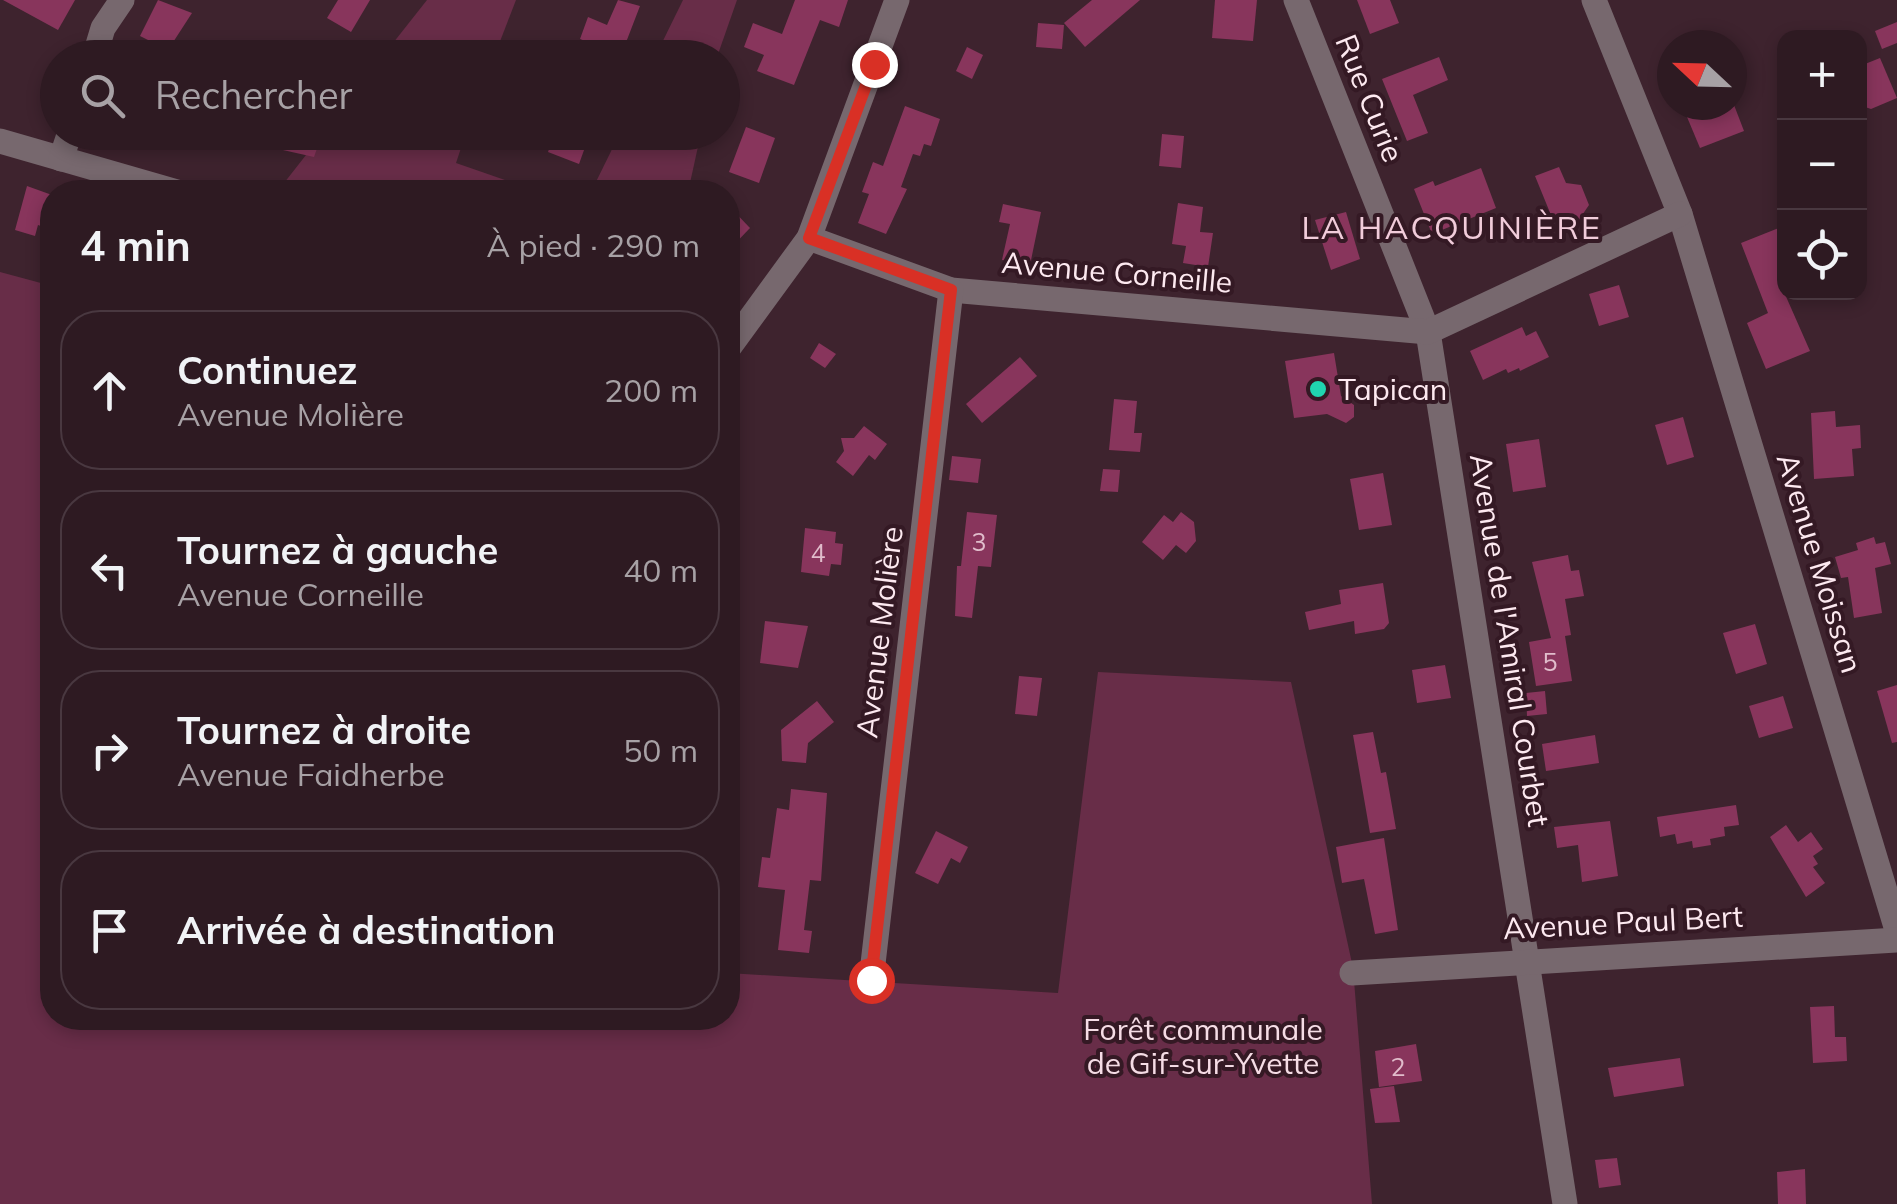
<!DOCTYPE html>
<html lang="fr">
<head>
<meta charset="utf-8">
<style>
	body { margin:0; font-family:Mulish,sans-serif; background:#36232a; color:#f1f3f6 }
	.controls { position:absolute; right:30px; top:30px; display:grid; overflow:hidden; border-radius:20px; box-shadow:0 5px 15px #0003 }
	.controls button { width:90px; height:90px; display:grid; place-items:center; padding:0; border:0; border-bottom:2px solid #493840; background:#2e1a22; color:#f1f3f6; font:50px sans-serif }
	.compass { position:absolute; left:1657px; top:30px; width:90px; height:90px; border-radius:50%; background:#2e1a22; box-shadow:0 5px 15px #0003; rotate:292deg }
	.stop { position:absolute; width:30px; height:30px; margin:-22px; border:8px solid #d93025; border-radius:50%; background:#fff }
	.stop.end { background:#d93025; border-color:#fff; box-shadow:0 2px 10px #0008 }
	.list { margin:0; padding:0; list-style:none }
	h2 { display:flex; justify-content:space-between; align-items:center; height:130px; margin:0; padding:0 40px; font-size:42px }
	h2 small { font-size:32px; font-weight:400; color:#a7a1a5 }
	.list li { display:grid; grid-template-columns:65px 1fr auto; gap:30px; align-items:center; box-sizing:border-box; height:160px; margin:0 20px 20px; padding:0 20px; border:2px solid #493840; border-radius:40px }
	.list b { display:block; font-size:38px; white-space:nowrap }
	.list p { margin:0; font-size:32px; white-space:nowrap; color:#a7a1a5 }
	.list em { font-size:32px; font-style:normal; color:#a7a1a5 }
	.icon { flex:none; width:55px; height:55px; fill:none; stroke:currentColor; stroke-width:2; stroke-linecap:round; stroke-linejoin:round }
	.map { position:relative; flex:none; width:1897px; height:1204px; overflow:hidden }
	.search { position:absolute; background:#2e1a22; box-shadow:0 5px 15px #0003; left:40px; top:40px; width:700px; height:110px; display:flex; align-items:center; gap:25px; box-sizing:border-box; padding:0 35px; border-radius:55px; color:#a7a1a5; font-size:38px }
	.panel { position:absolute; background:#2e1a22; box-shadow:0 5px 15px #0003; left:40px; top:180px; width:700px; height:850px; border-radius:40px }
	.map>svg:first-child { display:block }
	.green { fill:#682d48 }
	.building { fill:#88355c }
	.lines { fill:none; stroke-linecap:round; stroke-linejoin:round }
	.minor { stroke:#77686e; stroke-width:25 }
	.route { stroke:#d93025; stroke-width:12 }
	.poi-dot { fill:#20d5b0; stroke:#341924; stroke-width:4 }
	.labels { text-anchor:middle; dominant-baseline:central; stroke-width:8; stroke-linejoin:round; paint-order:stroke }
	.number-label { font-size:25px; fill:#e0bccb }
	.street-label { font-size:30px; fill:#fde9f0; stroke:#341924 }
	.poi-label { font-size:30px; fill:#fde9f0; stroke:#341924; text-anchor:start }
	.park-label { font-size:30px; fill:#f5dce5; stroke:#341924 }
	.neighbourhood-label { font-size:32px; letter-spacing:2.5px; fill:#f1ccda; stroke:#341924 }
</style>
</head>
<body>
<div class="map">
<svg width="1897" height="1204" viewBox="0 0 1897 1204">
	<rect width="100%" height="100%" fill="#3e232e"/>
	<g class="green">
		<polygon points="427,0 516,0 494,57 382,57"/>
		<polygon points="683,0 737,0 717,57 655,57"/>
		<polygon points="324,132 466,133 456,163 540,192 277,192"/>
		<polygon points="620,133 701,133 688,192 591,192"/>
		<polygon points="0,272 52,286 52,1018 728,1018 728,973 1058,993 1098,672 1291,682 1353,968 1372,1204 0,1204"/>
	</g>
	<g class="building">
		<polygon points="3,0 75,0 58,30"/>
		<polygon points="158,0 192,13 168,50 140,36"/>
		<polygon points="338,0 370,0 351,32 327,18"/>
		<polygon points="618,0 640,6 620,58 591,58 595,45 580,39 588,17 607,25"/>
		<polygon points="795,0 848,0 839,27 820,20 794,85 757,71 764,55 744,47 753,23 782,34"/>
		<polygon points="1092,0 1140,0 1085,47 1064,23"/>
		<polygon points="1215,0 1257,0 1253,41 1212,38"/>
		<polygon points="1357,0 1390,0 1399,23 1370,34"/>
		<polygon points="1897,22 1897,43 1882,49 1875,31"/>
		<polygon points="1038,23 1064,25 1062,49 1036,47"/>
		<polygon points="967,47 983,55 972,79 956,71"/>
		<polygon points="1439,57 1448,80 1413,95 1428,133 1407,141 1382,79"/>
		<polygon points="1880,58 1897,98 1871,109 1865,107 1860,94 1860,66"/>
		<polygon points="1682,105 1734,105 1744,131 1700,148"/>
		<polygon points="905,106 940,119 931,146 924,144 920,156 913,154 901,187 907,189 886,234 858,223 869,194 862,192 873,162 883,166"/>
		<polygon points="746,127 775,138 759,183 729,172"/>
		<polygon points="240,132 307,132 321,137 314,157 239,140"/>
		<polygon points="555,132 588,139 579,164 548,152"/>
		<polygon points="1162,134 1184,136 1181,168 1159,166"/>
		<polygon points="1559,167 1566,183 1581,185 1589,205 1576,224 1553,220 1535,176"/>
		<polygon points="1481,168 1496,208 1432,234 1414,189 1433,181 1435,186"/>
		<polygon points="27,186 52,195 52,230 38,225 35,236 15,230"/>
		<polygon points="1178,203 1203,207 1200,232 1213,233 1208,267 1183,263 1186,246 1172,244"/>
		<polygon points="1003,204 1041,212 1030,265 1002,260 1010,224 999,222"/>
		<polygon points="728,205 750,228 728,251"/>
		<polygon points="1346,212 1360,259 1331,270 1315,220"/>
		<polygon points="1784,226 1784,292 1810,351 1766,369 1747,323 1768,313 1741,243"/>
		<polygon points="1619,285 1629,317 1599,326 1589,294"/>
		<polygon points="1522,327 1526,336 1536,331 1549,357 1520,371 1519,368 1508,373 1506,369 1483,380 1470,351"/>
		<polygon points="819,343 836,354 825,368 810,358"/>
		<polygon points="1334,353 1341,396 1354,405 1354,417 1346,423 1327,414 1294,418 1285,361"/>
		<polygon points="1020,357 1037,376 982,423 966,404"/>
		<polygon points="1114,399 1137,401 1134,433 1142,433 1140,452 1109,450"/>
		<polygon points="1835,411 1836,427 1860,425 1861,448 1852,449 1854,476 1814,479 1811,413"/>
		<polygon points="1683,417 1694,457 1667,465 1655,425"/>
		<polygon points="864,426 887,444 875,460 869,455 853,476 836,462 844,451 841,438 854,438"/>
		<polygon points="1539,439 1546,487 1513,492 1506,444"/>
		<polygon points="952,456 981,459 978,483 949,480"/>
		<polygon points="1103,469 1120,470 1118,492 1100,491"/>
		<polygon points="1383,473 1392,525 1359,530 1350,479"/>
		<polygon points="967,512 997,515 991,567 978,566 972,618 955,616 957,566 961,566"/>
		<polygon points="1181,512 1194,522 1196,541 1186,553 1176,545 1163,560 1142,542 1164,515 1173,522"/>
		<polygon points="805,528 836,532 835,543 843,544 841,565 831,564 829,576 801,572"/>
		<polygon points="1874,537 1876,544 1885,542 1891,564 1875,568 1882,613 1854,618 1848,577 1841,578 1835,557 1858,550 1856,543"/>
		<polygon points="1568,555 1571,571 1579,570 1584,596 1565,599 1571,635 1565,636 1572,681 1536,686 1529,642 1551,638 1532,562"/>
		<polygon points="1383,583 1389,623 1384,629 1355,634 1354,621 1309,630 1305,612 1341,604 1339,590"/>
		<polygon points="765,621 808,626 798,668 760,663"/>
		<polygon points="1755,624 1767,664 1736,674 1723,633"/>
		<polygon points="1445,665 1451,698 1417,703 1412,670"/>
		<polygon points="1019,676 1042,678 1037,716 1015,714"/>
		<polygon points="1897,685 1897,742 1892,743 1877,691"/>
		<polygon points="1545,691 1547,714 1527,716 1526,693"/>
		<polygon points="1783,696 1793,728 1759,738 1749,706"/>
		<polygon points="817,701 834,722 808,743 806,763 782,761 781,730"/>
		<polygon points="1373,732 1381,773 1386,772 1396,829 1370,833 1353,735"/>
		<polygon points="1595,735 1599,763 1546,771 1542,744"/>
		<polygon points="791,789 827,793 821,881 810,880 804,930 812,931 809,953 778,950 785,890 758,887 762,857 770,858 777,808 789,810"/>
		<polygon points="1736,805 1739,825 1724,827 1725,836 1710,839 1711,845 1693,848 1692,841 1677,844 1675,834 1660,837 1657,817"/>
		<polygon points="1610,821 1618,876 1582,882 1578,845 1557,848 1554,827"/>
		<polygon points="1786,825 1798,842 1811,832 1823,849 1813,856 1818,864 1813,867 1825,883 1806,897 1770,837"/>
		<polygon points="936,831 968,847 960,863 951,858 938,884 915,873"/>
		<polygon points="1384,838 1398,930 1375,934 1364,879 1342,883 1336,847"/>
		<polygon points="1834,1006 1835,1037 1846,1037 1847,1061 1813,1063 1810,1007"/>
		<polygon points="1416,1044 1422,1081 1379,1087 1375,1051"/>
		<polygon points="1680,1058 1684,1086 1614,1097 1608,1068"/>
		<polygon points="1394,1086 1400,1122 1375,1123 1370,1089"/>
		<polygon points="1617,1158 1621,1185 1599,1188 1595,1160"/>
		<polygon points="1805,1169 1806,1204 1778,1204 1777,1172"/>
	</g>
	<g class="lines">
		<g class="minor">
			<polyline points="1296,0 1428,332 1565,1204"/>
			<polyline points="1594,0 1680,214 1897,930"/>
			<polyline points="94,58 103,28 122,0"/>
			<polyline points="0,141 177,192"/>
			<polyline points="61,159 70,132"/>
			<polyline points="809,238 951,290 1428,332 1680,214"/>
			<polyline points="728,349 809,238 897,0"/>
			<polyline points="1352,973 1897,940"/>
			<polyline points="871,981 951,290"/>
		</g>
	</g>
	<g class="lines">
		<polyline class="route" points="871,980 951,290 809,238 874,64"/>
	</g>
	<circle class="poi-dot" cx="1318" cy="389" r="10"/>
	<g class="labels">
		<g class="number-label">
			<text x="979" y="541">3</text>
			<text x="818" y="552">4</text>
			<text x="1550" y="661">5</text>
			<text x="1398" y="1066">2</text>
		</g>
		<g class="street-label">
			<text transform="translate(1370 98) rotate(68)">Rue Curie</text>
			<text transform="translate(1117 272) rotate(5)">Avenue Corneille</text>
			<text transform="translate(1820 563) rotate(73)">Avenue Moissan</text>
			<text transform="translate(879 632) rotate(-83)">Avenue Molière</text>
			<text transform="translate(1510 640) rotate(81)">Avenue de l'Amiral Courbet</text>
			<text transform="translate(1623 922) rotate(-3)">Avenue Paul Bert</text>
		</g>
		<g class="poi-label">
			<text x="1338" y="389">Tapican</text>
		</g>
		<g class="park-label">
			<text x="1203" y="1029">Forêt communale<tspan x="1203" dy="34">de Gif-sur-Yvette</tspan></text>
		</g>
		<g class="neighbourhood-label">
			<text x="1452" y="227">LA HACQUINIÈRE</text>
		</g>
	</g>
</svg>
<div class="controls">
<button>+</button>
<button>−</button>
<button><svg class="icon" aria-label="locate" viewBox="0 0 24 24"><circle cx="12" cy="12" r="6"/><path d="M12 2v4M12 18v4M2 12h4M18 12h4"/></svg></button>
</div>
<svg class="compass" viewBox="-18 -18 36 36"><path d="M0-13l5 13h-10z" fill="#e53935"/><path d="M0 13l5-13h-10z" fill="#a7a1a5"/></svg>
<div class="stop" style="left:871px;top:980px"></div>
<div class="stop end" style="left:874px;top:64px"></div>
<div class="search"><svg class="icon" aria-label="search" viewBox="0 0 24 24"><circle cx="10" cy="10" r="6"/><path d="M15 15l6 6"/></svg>Rechercher</div>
<section class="panel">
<h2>4 min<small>À pied · 290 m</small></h2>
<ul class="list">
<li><svg class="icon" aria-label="ahead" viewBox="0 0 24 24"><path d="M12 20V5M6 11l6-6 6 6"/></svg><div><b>Continuez</b><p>Avenue Molière</p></div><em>200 m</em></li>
<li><svg class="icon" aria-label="left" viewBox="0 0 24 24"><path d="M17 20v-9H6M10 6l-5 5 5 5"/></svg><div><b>Tournez à gauche</b><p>Avenue Corneille</p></div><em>40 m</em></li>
<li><svg class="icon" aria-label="right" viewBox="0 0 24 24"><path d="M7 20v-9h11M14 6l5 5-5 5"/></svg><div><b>Tournez à droite</b><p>Avenue Faidherbe</p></div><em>50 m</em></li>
<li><svg class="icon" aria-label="arrive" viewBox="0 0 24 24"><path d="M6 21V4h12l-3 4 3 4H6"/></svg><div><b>Arrivée à destination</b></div></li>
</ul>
</section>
</div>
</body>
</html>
